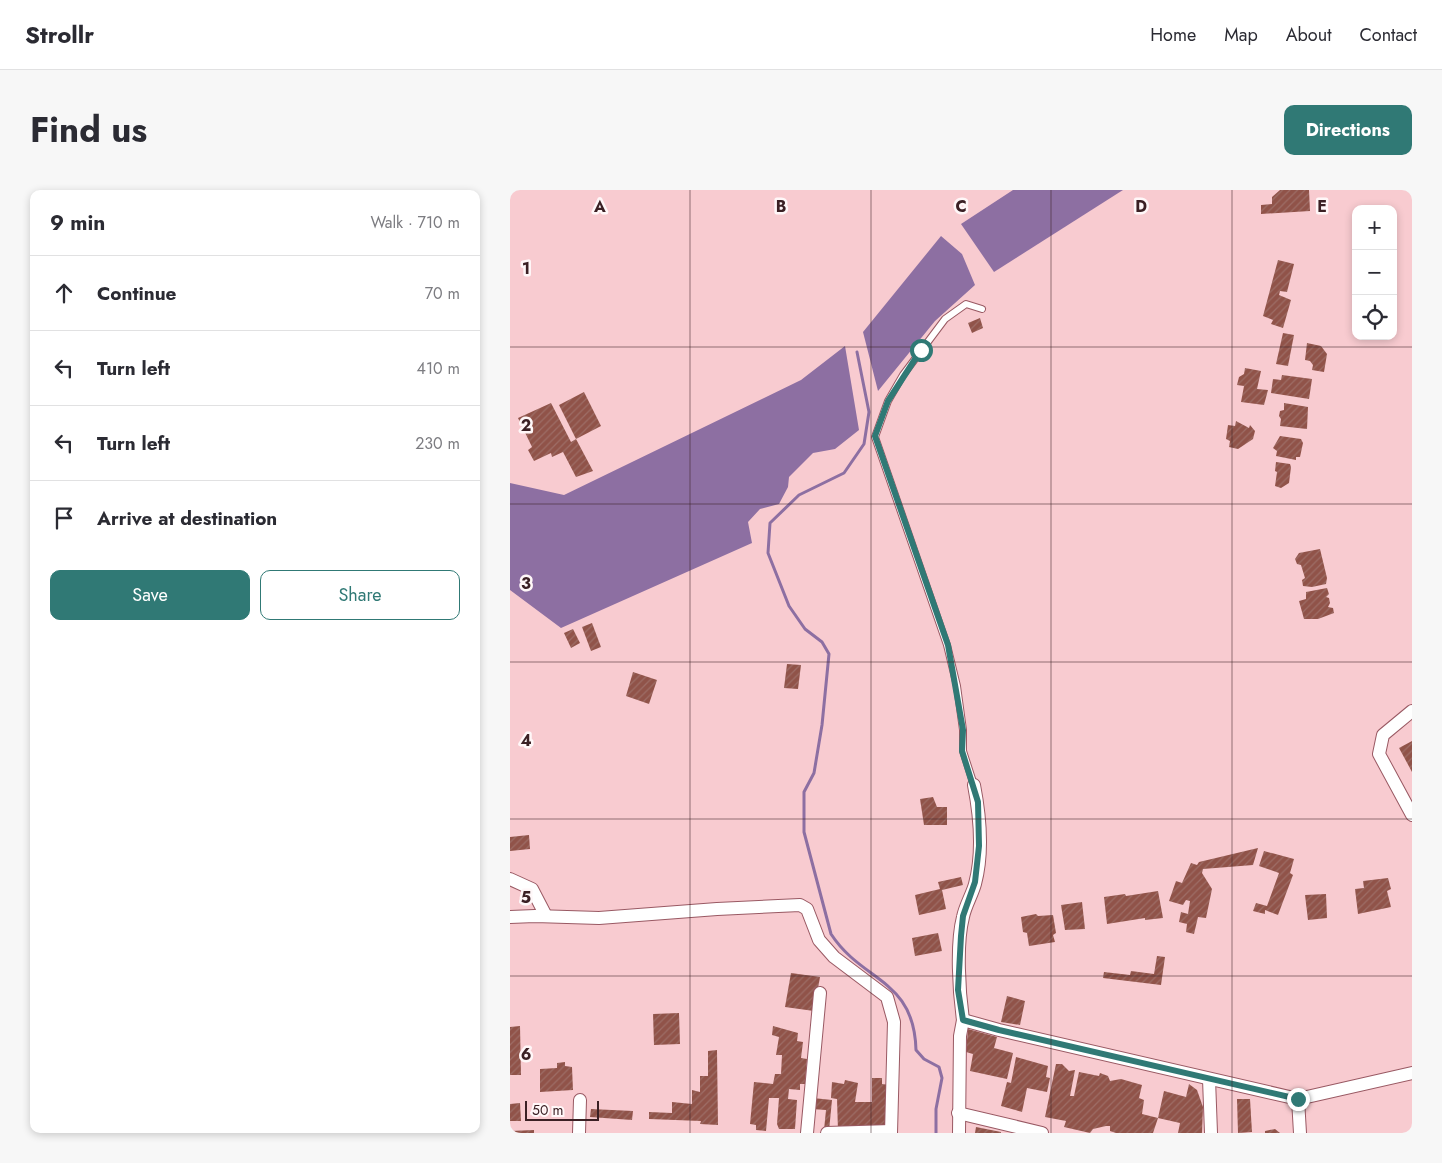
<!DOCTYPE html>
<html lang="en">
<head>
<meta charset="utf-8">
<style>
	body { margin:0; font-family:Jost,sans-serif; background:#f7f7f7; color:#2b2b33 }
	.controls { position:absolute; right:15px; top:15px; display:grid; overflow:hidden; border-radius:10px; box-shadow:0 2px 8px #0003 }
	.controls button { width:45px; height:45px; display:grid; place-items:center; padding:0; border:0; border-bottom:1px solid #e1e1e2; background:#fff; color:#2b2b33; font:25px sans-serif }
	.scale { position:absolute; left:15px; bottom:12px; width:74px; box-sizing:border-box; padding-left:5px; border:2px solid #3b2024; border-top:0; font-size:14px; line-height:18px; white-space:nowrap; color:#3b2024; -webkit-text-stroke:4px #fff7f8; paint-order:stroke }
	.stop { position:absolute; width:15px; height:15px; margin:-11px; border:4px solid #307975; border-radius:50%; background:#fff }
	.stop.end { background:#307975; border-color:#fff; box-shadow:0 1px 5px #0008 }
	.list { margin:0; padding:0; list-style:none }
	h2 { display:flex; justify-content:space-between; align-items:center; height:65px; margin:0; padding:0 20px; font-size:21px }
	h2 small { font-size:16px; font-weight:400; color:#7c7c81 }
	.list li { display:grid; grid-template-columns:32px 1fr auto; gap:15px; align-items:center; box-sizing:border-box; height:75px; padding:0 20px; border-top:1px solid #e1e1e2 }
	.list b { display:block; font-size:19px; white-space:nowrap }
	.list em { font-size:16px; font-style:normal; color:#7c7c81 }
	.actions { display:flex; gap:10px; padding:15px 20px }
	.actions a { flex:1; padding:11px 0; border:1px solid #307975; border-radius:10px; text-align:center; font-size:18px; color:#307975 }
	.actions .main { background:#307975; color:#fff }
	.icon { flex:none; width:28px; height:28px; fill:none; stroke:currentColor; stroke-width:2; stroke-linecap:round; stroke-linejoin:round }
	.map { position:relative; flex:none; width:902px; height:943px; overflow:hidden; border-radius:10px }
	header { display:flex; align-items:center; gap:30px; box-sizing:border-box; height:70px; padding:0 25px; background:#fff; border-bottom:1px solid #e1e1e2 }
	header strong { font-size:24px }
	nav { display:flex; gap:28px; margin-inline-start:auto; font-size:18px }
	.intro { display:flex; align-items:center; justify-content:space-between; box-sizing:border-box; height:120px; padding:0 30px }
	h1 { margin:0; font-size:35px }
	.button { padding:12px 22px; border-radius:10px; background:#307975; color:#fff; font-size:18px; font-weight:700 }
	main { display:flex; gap:30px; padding:0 30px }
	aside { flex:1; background:#fff; border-radius:10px; box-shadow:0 2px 8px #0003 }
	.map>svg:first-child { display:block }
	.water { fill:#8d6fa2 }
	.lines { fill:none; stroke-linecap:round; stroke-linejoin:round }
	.stream { stroke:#8d6fa2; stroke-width:3 }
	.building { fill:url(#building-hatch) }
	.service-casing { stroke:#995963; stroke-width:8 }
	.minor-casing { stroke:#995963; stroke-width:14 }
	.service { stroke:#fff; stroke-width:6 }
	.minor { stroke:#fff; stroke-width:12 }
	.route { stroke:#307975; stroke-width:6 }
	.grid { fill:none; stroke:#3b2024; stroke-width:1; stroke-opacity:0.55 }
	.grid-label { font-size:16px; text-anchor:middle; font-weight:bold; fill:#3b2024; stroke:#fff7f8; stroke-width:5; stroke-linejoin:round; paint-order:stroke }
</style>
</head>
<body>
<header>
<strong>Strollr</strong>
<nav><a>Home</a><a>Map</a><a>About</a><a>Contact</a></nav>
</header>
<div class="intro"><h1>Find us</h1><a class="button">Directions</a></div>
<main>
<aside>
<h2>9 min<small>Walk · 710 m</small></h2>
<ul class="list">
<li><svg class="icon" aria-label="ahead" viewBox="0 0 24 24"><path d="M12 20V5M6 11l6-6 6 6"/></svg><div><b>Continue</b></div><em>70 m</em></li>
<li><svg class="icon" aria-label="left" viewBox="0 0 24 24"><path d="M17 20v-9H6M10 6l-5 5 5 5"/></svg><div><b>Turn left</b></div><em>410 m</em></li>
<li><svg class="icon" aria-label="left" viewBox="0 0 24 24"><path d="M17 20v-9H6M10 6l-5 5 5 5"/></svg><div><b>Turn left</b></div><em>230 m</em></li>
<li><svg class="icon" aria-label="arrive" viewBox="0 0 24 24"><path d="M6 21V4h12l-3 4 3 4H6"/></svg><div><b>Arrive at destination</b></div></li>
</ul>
<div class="actions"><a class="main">Save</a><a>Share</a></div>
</aside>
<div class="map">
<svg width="902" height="943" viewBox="0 0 902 943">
	<defs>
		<pattern id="building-hatch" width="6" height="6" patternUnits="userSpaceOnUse" patternTransform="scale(1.25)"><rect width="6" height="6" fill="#905349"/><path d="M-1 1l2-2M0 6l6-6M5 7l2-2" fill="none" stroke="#9d6d66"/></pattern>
	</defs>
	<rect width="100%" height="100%" fill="#f8cbd0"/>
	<g class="water">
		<polygon points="503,0 613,0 484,82 451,34"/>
		<polygon points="431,46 452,64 465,95 425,131 368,201 353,142"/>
		<polygon points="335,156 349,240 325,259 303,263 279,287 278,297 269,314 250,319 238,332 242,353 51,438 0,400 0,293 54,305 291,190"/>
	</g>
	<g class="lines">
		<path class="stream" d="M347 162 359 222 354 254 334 283 289 305 260 333 258 363 279 416 295 439 312 452 319 464 312 535 304 583 294 602V642L321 744C353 793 404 788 406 860L414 869 429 877 432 888 426 919V943"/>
	</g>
	<g class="building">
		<polygon points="770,0 799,0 800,21 751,24 751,15 762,14 762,7"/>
		<polygon points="768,70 784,74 777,102 770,101 769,105 781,110 773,138 761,134 763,130 753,126"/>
		<polygon points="470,128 473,138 462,143 458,133"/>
		<polygon points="773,143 784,145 778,176 766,174"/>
		<polygon points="797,153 811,156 817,164 814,182 802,180 803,175 800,171 795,170"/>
		<polygon points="735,178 751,181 747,199 758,200 754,215 731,212 734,196 727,195 729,187 734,184"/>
		<polygon points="772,185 802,189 799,209 761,203 763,189 771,190"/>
		<polygon points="74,202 91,236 66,249 49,215"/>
		<polygon points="41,213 61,252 66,249 83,281 66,287 53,262 42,267 41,263 24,271 18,260 22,257 8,228"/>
		<polygon points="774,213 798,217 797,239 770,236 771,229 769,226 770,221 774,220"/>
		<polygon points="726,231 739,238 740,235 745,241 743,249 728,259 719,257 720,251 716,249 718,235 725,236"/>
		<polygon points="770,246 791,249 793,253 790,267 786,267 786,270 766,266 767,261 763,258"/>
		<polygon points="766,272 780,274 781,277 779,293 771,298 765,296 767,282 765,281"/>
		<polygon points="810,359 817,388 816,394 802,397 793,396 792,390 795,388 791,375 787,374 785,369 789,363"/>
		<polygon points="817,398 819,404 816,407 819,408 820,413 818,417 823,418 824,423 808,429 794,429 789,411 796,409 796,402"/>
		<polygon points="82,433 91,457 81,461 72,437"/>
		<polygon points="63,439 70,453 61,458 54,443"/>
		<polygon points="277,474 291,475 288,499 274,498"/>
		<polygon points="123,482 147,490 139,514 116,506"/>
		<polygon points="902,551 902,582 889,558"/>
		<polygon points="423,607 427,617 437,617 437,635 414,635 410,609"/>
		<polygon points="19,645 20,659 0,661 0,647"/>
		<polygon points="748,658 743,675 693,679 692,683 702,699 696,728 688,727 684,744 676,742 677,734 669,732 671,722 678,724 680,711 676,710 673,715 659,711 666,691 672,693 681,673 687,675 689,672"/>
		<polygon points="754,661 784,669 780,683 783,685 768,725 755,720 755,724 743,721 746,713 757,716 769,683 749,676"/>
		<polygon points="451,687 453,695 432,700 436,719 409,725 405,705 430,699 428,692"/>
		<polygon points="878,688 881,699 877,701 881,717 848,724 845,699 854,698 853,691"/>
		<polygon points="648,701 653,728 635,730 635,728 597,734 594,707 615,704 616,706"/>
		<polygon points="816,704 817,728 798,730 795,705"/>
		<polygon points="572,712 575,739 555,740 551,715"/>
		<polygon points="526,724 528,726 543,725 546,743 543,745 545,752 519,756 517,743 513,742 511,727"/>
		<polygon points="428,743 432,761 405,766 402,748"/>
		<polygon points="647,766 655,767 651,795 593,788 594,782 620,785 621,781 644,784"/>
		<polygon points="281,783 310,787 304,821 275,817"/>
		<polygon points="497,806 515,811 510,835 491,832"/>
		<polygon points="169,823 170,854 144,855 143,824"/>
		<polygon points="10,836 11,885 0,885 0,837"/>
		<polygon points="263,836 288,843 287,851 293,852 291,868 297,869 295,894 290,894 290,900 279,899 278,909 287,910 285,939 269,939 267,934 269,908 259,908 256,941 246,940 246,935 240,934 244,892 263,894 265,884 271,884 272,865 266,865 269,847 262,845"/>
		<polygon points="458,839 487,847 484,858 503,863 497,889 460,881 463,864 456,862"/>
		<polygon points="207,860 208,935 190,934 191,931 139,929 139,922 162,923 162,912 182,914 182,900 190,902 190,886 198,886 198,861"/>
		<polygon points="506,867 538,876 536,887 540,888 537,902 517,898 512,922 491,916 497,892 501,893"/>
		<polygon points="55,872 55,876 62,877 63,900 30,902 30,879 47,878 47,873"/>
		<polygon points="546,874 552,874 559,881 565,880 560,906 564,906 569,882 589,886 590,883 598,886 600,891 611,889 632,895 629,908 634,910 632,924 648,928 643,943 606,943 600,941 600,936 596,936 583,939 580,943 554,937 556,931 535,927"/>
		<polygon points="362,888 372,888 372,894 380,895 381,939 328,941 327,909 321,908 322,892 334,894 335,890 348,893 345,912 362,912"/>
		<polygon points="679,894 687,900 693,917 692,943 668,943 670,933 648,928 654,901 676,907"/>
		<polygon points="303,908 322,910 319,941 314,940 316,920 302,919"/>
		<polygon points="727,909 740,909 742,942 728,943"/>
		<polygon points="10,913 11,931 0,931 0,914"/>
		<polygon points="81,919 123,921 122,930 80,927"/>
		<polygon points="466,937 491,942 491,943 465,943"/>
		<polygon points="765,939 770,943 755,943 755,941"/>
		<polygon points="24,940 24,943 0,943 0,941"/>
	</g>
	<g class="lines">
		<defs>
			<polyline id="service" points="464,595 453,561 453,540 447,496 437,455 365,247 378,211 393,185 435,129 456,114 472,119"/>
			<g id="minor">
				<polyline points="902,521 873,545 869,564 902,625"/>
				<polyline points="0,689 22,699 36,726"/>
				<polyline points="0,727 25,726 89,728 207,719 290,715 297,719 309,750 324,767 377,807 384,832 381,943"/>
				<path d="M453 830C449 802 446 754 453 727 455 716 462 705 465 694 473 664 470 626 464 595"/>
				<polyline points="699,889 701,943"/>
				<polyline points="788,909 790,943"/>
				<polyline points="448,923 532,943"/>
				<polyline points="69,943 70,910"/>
				<polyline points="297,943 310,803"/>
				<polyline points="317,943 381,941"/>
				<polyline points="449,943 450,846 453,830 489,840 788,909 902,883"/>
			</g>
		</defs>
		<use href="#service" class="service-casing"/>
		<use href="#minor" class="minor-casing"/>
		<use href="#service" class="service"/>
		<use href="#minor" class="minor"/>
	</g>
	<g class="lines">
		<polyline class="route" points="411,160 378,211 365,246 438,455 453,540 452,561 468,612 469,656 465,692 453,726 451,746 448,800 453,830 489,840 788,909"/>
	</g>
	<path class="grid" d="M180 0V943M361 0V943M541 0V943M722 0V943M0 157H902M0 314H902M0 472H902M0 629H902M0 786H902"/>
	<g class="grid-label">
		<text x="90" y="22">A</text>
		<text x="271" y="22">B</text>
		<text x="451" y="22">C</text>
		<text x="631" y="22">D</text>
		<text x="812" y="22">E</text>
		<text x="16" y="84">1</text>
		<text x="16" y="241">2</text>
		<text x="16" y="399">3</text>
		<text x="16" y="556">4</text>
		<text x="16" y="713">5</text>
		<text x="16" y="870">6</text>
	</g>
</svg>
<div class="controls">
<button>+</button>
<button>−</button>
<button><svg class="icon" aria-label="locate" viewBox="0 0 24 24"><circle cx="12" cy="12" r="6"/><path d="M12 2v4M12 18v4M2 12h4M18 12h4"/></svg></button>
</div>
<div class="scale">50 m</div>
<div class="stop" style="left:411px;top:160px"></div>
<div class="stop end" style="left:788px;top:909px"></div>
</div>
</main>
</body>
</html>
